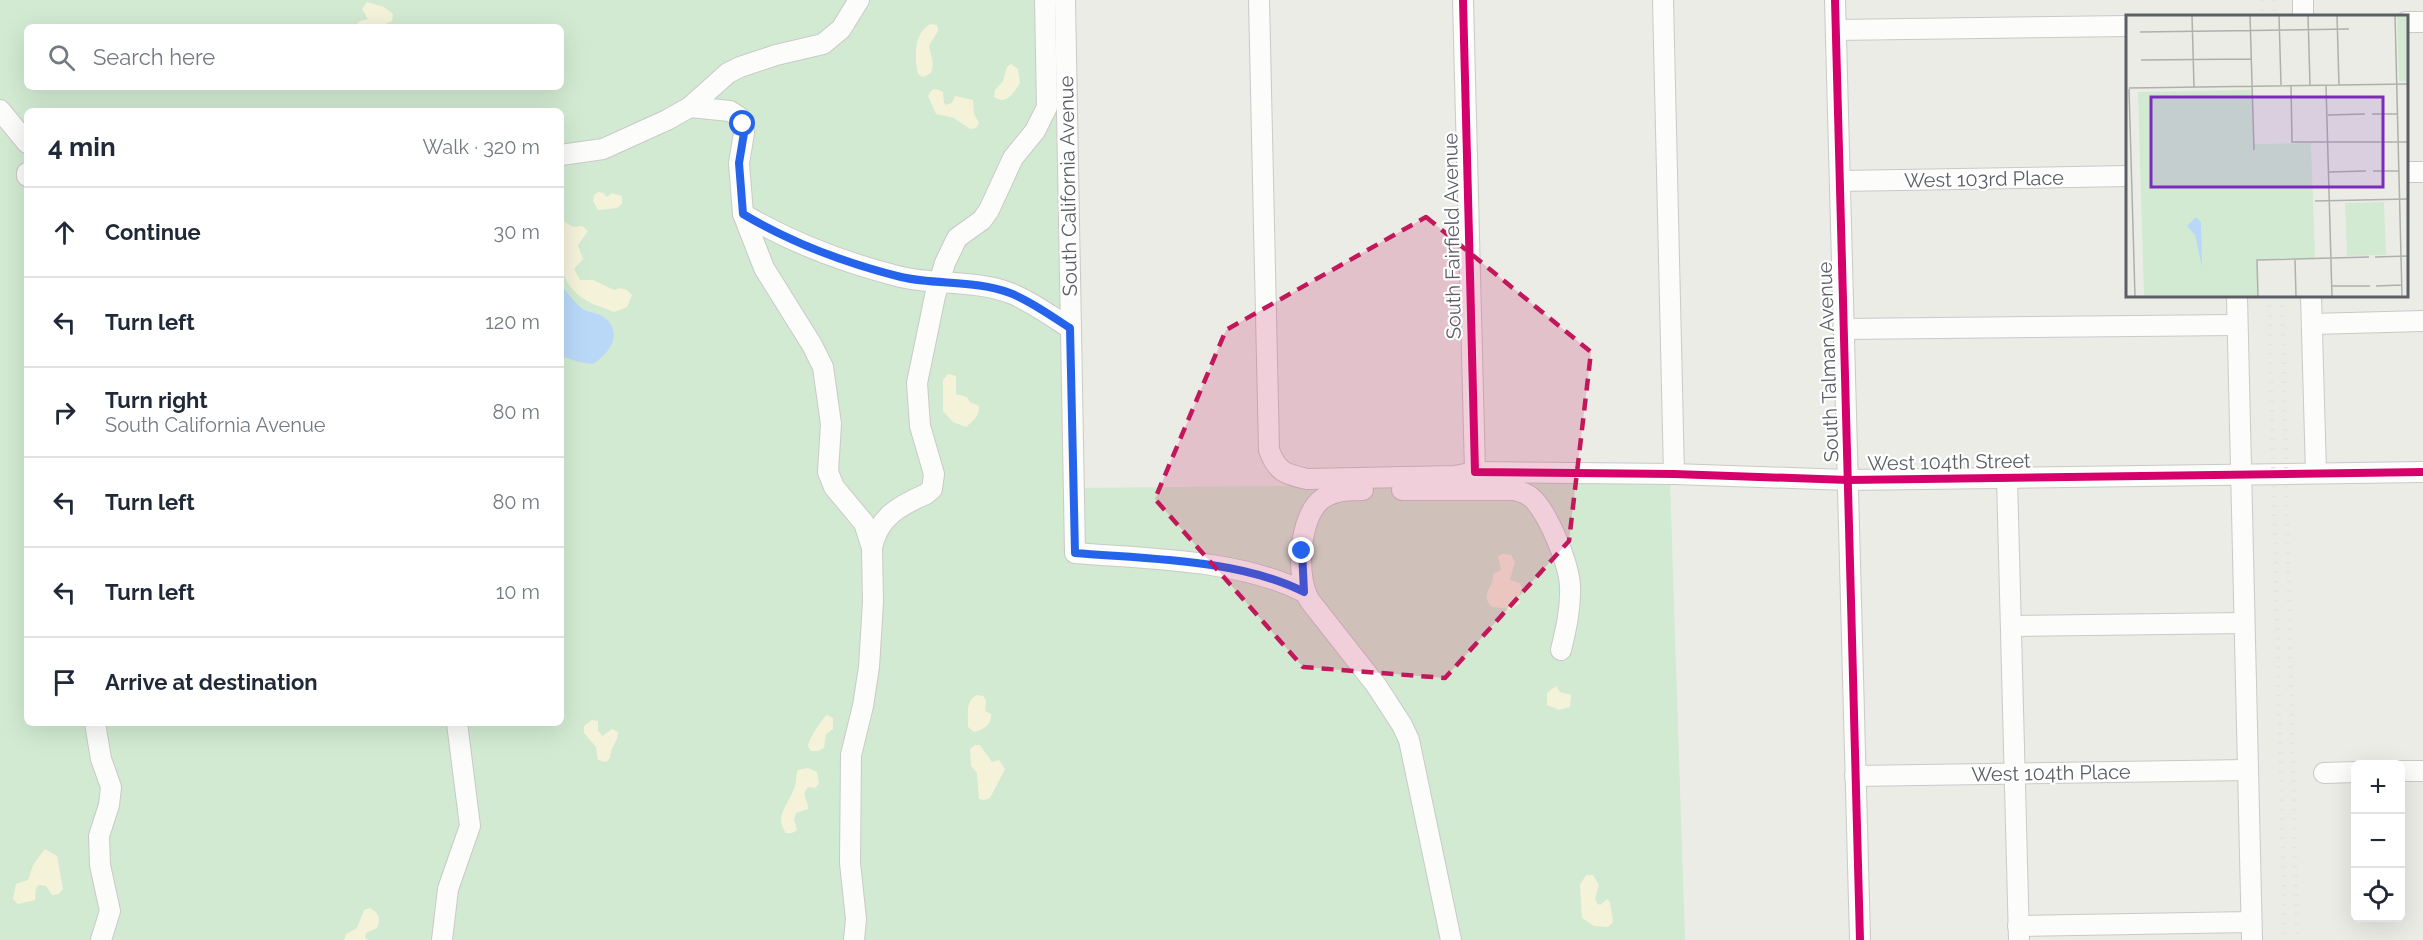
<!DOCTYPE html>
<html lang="en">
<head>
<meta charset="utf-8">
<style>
	body { margin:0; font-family:Raleway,sans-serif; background:#f6f6f7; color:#1f2937 }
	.controls { position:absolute; right:18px; bottom:18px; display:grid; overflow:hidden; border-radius:9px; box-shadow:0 6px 24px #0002 }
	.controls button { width:54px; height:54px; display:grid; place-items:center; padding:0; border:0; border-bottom:2px solid #e0e1e3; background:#fff; color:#1f2937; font:30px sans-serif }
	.stop { position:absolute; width:18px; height:18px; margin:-14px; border:4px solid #2563eb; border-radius:50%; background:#fff }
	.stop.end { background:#2563eb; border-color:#fff; box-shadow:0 2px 6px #0008 }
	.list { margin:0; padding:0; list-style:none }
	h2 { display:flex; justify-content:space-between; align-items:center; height:78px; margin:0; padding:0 24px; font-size:26px }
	h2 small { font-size:20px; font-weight:400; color:#747a83 }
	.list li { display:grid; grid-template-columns:39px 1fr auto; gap:18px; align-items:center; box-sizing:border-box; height:90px; padding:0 24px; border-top:2px solid #e0e1e3 }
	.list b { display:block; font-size:22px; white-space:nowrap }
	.list p { margin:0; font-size:20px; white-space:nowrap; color:#747a83 }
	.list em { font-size:20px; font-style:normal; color:#747a83 }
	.icon { flex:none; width:33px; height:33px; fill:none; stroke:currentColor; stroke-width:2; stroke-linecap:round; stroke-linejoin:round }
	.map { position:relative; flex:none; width:2423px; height:940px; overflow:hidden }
	.search { position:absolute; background:#fff; box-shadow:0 6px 24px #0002; left:24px; top:24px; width:540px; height:66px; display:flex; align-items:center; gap:15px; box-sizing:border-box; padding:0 21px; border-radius:9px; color:#747a83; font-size:22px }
	.panel { position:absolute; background:#fff; box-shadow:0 6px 24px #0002; left:24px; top:108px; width:540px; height:618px; border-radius:9px }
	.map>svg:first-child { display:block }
	.green { fill:#d2ead2; fill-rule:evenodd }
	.sand { fill:#f5f2da }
	.water { fill:#b9d8f8 }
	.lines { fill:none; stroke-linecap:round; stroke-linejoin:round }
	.minor-casing { stroke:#c9cac8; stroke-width:22 }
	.minor { stroke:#fcfcfb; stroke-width:20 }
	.rail { stroke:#e4e4e3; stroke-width:4.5; stroke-dasharray:1.5 8; stroke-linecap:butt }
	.cycleway-casing { stroke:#fff; stroke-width:11 }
	.cycleway { stroke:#d6006c; stroke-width:8 }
	.route { stroke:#2563eb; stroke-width:8 }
	.marked { fill:#c2185b; fill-opacity:0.2; stroke:#c2185b; stroke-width:4.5; stroke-dasharray:12 8; stroke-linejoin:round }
	.labels { text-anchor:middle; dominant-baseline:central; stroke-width:4.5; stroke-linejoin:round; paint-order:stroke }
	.street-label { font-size:20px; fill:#5b5f65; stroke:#fff }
	.inset-road { fill:none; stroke:#aeb0ae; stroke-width:1.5 }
	.view { fill:#7b2cbf; fill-opacity:0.15; stroke:#7b2cbf; stroke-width:3 }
	.inset-edge { fill:none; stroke:#5b5f65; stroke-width:3 }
</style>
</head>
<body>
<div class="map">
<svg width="2423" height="940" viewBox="0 0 2423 940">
	<rect width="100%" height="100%" fill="#ecece6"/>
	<path class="green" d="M0 0H1053L1066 488 1670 482 1685 940H0ZM27 27H561V87H27ZM27 111H561V723H27Z"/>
	<g class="sand">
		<polygon points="367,2 384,7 393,14 392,21 379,27 357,27 358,22 368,19 362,9"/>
		<path d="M930 24 937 25 938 31 929 46C931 56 935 62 931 73L923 77 918 74 917 70C915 53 914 34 930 24Z"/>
		<path d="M1011 64 1018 69 1020 83C1014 92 1007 106 994 97L995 90 1003 81 1007 67Z"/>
		<polygon points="936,89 943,92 944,103 946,105 952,103 955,96 973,100 974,114 979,123 976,128 970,129 954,118 936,114 928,96 932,90"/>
		<polygon points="598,192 603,193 607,197 612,193 622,196 622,204 617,208 598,210 593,201 594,195"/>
		<path d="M565 222 573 227 582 226 588 231 578 245 583 259 574 269 580 280H593L614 290C620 287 627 288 632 295L627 307 614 312C604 307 592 305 584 299 555 280 561 254 561 223Z"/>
		<path d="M948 374 956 376V394L967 397 970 402 979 406C980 416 972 422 966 427L953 422 943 411V380Z"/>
		<path d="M1503 554 1511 555 1515 562 1510 580 1520 583 1522 588 1519 596 1520 603 1511 609 1492 607C1479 594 1494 589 1493 574L1501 570 1498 556Z"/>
		<polygon points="1556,686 1560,692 1571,695 1570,707 1559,710 1547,705 1547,693"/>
		<path d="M977 695 983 696 986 700 985 711 991 714C992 725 983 730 974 732L968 727C969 714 964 702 977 695Z"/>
		<path d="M827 715 833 718V729L826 734 824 748 818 751H811L808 746C808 741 822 718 827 715Z"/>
		<path d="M592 720 598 721V731L603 736 612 729 618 732C618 742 610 748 610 758L606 762 598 760 596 747 584 733V726Z"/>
		<polygon points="975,745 980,745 992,762 999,760 1005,769 990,798 984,800 979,799 977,773 971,766 970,749"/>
		<path d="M808 768 817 772 819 783 815 788 808 787C800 796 809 800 808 809L796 813 794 819 797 830 792 833H786C774 816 788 805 794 789 797 783 795 776 798 770Z"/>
		<polygon points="45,849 57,856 63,889 59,894 52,895 46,886 39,885 36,888 35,900 18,904 13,899 16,884 28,880 33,865"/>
		<polygon points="1586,875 1593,875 1599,885 1595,899 1597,903 1600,905 1607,899 1610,902 1613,922 1608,927 1594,926 1582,918 1580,885"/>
		<path d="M370 908C379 912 381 920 377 928L366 933 365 937 368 940H344L346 934 357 928 364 910Z"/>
	</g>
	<path class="water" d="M561 285C567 292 573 301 580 307 587 313 598 312 605 318 624 334 609 354 593 364L579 362 561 356Z"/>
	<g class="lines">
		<defs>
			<g id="minor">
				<path d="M1065 0 1075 553C1147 559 1239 559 1304 592"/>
				<path d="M1259 0 1269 450C1277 472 1285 474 1307 479L1455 476 1475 472 1674 474 1848 480 2423 472"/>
				<polyline points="1463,0 1475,472"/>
				<polyline points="1663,0 1674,474"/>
				<polyline points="1835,0 1860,940"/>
				<polyline points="2303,0 2303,16"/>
				<polyline points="2406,22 2423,22"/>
				<polyline points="1836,30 2128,26"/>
				<polyline points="690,107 730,111 739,117 743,124 744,133 739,163 743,214 764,268 812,345 823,367 831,424 828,472 834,487 864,523 872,548 873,602 869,667 863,706 851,755 850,863 856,919 854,940"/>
				<polyline points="0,110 27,143"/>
				<polyline points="561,155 603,149 667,120 690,107 728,73 740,67 776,55 823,44 841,29 859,0"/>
				<polyline points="2406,172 2423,172"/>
				<polyline points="27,173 27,176"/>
				<polyline points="1840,181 2128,176"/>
				<path d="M743 214C792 243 845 263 901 277 936 285 976 280 1010 293 1031 301 1051 316 1070 328"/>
				<polyline points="2237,296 2252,940"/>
				<polyline points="2311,296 2316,473"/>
				<polyline points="2312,324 2423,321"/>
				<polyline points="1843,329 2237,325"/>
				<polyline points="2007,478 2019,940"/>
				<path d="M1363 490C1350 490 1334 490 1322 499 1299 516 1295 578 1310 601L1376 685 1402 725 1409 740 1451 940"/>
				<path d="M1402 490H1513C1522 491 1528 494 1534 500 1549 516 1569 564 1570 586 1571 608 1566 629 1561 650"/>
				<path d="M872 548C878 517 899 506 926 494L932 489 934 474 920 426 917 383 935 296 945 263 957 238 982 220 989 210 1013 158 1035 131 1047 107 1045 0"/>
				<polyline points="2011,626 2244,623"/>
				<polyline points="95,723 101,759 111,787 109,805 99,836 100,865 110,911 101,940"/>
				<polyline points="2400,771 2423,771"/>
				<polyline points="2324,773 2356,772"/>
				<polyline points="1855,776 2248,770"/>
				<polyline points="2018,926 2251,922"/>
				<polyline points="442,940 448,889 470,826 457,723"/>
			</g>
		</defs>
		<use href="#minor" class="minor-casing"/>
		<use href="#minor" class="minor"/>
		<g class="rail">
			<polyline points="2262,0 2262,16"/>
			<polyline points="2274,0 2275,16"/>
			<polyline points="2269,296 2285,940"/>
			<polyline points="2282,296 2297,940"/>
		</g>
		<defs>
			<g id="cycleway">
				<polyline points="1463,0 1475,472 1674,474 1848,480 2423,472"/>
				<polyline points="1835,0 1860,940"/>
			</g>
		</defs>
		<use href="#cycleway" class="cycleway-casing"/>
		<use href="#cycleway" class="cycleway"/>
	</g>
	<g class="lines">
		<path class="route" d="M743 124 744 133 739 163 743 214C792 243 845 263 901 277 936 285 976 280 1010 293 1031 301 1051 316 1070 328L1075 553C1147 559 1239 559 1304 592L1302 551"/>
	</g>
	<path class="marked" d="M1426 217 1591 352 1569 541 1445 678 1303 667 1155 499 1226 330Z"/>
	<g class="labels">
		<g class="street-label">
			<text transform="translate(1984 179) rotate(-1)">West 103rd Place</text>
			<text transform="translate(1068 186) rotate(-91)">South California Avenue</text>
			<text transform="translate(1452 236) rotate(-91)">South Fairfield Avenue</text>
			<text transform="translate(1828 362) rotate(-92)">South Talman Avenue</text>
			<text transform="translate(1949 462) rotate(-1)">West 104th Street</text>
			<text transform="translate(2051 773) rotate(-1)">West 104th Place</text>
		</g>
	</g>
	<g transform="translate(2126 15)">
		<rect width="282" height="282" fill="#ecece6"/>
		<path d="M271 0H282V66H273ZM126 75 127 129 185 128 189 243 131 244V282H18L12 77ZM258 187 260 240 221 241 219 188Z" fill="#d2ead2"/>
		<path d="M70 202 75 207 76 252 69 220 61 211Z" fill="#b9d8f8"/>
		<path class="inset-road" d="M66 0 68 72M124 0 128 135M153 0 155 70M182 0 184 70M211 0 213 70M269 0 276 282M14 17 223 14M15 45 125 44M165 71 166 127H282M200 71 206 282M3 73 282 69M3 74 9 282M246 99H271M202 100 239 99M247 156H273M203 157 240 156M189 186 282 184M249 242 282 241M169 244 170 282M206 271H244M250 271 275 270M132 282 131 245 243 242"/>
		<path class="view" d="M25 82H257V172H25Z"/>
		<rect width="282" height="282" class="inset-edge"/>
	</g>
</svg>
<div class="controls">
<button>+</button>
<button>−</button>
<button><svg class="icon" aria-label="locate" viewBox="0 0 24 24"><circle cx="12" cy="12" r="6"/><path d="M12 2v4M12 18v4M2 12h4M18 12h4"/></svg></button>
</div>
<div class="stop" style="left:743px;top:124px"></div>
<div class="stop end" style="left:1302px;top:551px"></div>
<div class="search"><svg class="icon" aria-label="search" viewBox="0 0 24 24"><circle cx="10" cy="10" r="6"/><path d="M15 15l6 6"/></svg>Search here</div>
<section class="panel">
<h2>4 min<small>Walk · 320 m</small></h2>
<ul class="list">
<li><svg class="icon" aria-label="ahead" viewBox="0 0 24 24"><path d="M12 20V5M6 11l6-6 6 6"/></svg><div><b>Continue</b></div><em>30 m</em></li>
<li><svg class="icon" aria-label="left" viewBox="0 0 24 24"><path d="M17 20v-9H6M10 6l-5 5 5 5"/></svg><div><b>Turn left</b></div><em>120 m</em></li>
<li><svg class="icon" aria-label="right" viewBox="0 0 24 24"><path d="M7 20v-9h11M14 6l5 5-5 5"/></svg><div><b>Turn right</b><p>South California Avenue</p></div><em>80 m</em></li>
<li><svg class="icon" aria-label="left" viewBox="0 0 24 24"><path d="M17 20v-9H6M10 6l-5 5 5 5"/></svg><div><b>Turn left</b></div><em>80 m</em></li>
<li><svg class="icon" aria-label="left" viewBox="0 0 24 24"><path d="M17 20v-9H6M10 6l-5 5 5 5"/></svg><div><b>Turn left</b></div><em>10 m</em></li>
<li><svg class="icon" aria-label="arrive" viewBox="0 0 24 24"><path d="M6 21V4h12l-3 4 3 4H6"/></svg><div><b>Arrive at destination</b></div></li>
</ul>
</section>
</div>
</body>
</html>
